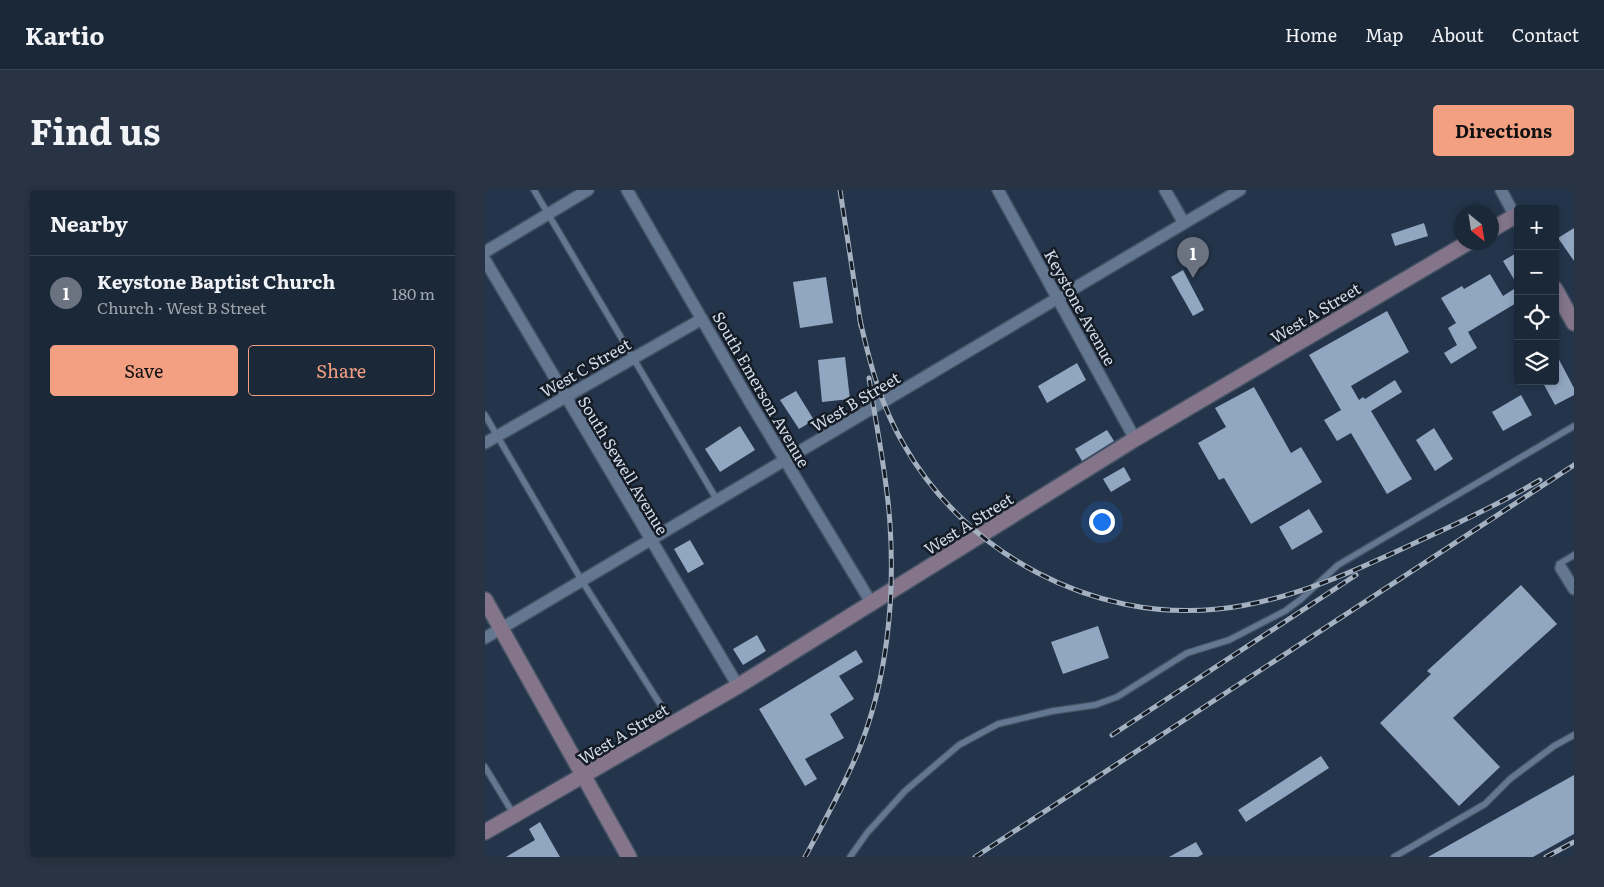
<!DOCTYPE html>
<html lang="en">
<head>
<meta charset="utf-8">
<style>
	body { margin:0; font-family:Literata,serif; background:#283443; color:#f1f3f6 }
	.controls { position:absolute; right:15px; top:15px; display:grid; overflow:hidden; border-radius:5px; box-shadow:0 2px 8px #0003 }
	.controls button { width:45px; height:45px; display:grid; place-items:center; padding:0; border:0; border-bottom:1px solid #394453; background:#1b2838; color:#f1f3f6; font:25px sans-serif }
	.compass { position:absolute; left:969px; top:15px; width:45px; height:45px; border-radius:50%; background:#1b2838; box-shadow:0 2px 8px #0003; rotate:150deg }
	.you { position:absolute; left:616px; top:331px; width:18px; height:18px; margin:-12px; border:4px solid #fff; border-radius:50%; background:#1a73e8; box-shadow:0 0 0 8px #1a73e833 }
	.badge { display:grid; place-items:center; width:32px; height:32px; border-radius:50%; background:#f39f82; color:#fff; font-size:16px; font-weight:700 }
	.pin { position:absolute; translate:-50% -41px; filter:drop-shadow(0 1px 2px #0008) }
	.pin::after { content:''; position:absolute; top:26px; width:18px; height:15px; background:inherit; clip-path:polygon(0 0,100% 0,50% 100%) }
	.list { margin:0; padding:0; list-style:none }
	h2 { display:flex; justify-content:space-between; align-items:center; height:65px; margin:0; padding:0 20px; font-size:21px }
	h2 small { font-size:16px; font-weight:400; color:#a0a6ae }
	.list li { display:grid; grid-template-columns:32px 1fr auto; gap:15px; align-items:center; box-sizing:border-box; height:75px; padding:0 20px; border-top:1px solid #394453 }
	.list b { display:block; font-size:19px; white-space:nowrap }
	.list p { margin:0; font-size:16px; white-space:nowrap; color:#a0a6ae }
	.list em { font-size:16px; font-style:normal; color:#a0a6ae }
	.actions { display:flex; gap:10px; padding:15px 20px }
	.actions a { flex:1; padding:11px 0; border:1px solid #f39f82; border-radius:5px; text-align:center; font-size:18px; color:#f39f82 }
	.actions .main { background:#f39f82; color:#111 }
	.icon { flex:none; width:28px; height:28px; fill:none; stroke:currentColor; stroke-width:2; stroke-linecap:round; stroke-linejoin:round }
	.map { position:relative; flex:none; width:1089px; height:667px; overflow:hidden; border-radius:5px }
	header { display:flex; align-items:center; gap:30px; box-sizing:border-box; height:70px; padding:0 25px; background:#1b2838; border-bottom:1px solid #394453 }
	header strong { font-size:24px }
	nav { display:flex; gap:28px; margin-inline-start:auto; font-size:18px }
	.intro { display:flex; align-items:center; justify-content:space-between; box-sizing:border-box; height:120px; padding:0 30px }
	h1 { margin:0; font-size:35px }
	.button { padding:12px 22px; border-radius:5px; background:#f39f82; color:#111; font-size:18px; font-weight:700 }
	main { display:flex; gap:30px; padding:0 30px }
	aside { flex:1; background:#1b2838; border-radius:5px; box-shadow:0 2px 8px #0003 }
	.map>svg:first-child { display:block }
	.building { fill:#91a6c1 }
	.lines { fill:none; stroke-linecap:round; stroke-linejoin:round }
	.lane-casing { stroke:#435265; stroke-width:8 }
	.street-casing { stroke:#435265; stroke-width:14 }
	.secondary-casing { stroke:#435265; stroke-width:18 }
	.lane { stroke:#647791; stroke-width:5.5 }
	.street { stroke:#647791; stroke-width:11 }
	.secondary { stroke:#84758a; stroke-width:15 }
	.rail-casing { stroke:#a4b1c1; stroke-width:5 }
	.rail { stroke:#151c26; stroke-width:3; stroke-dasharray:9; stroke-linecap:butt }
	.labels { text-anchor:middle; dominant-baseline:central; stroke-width:5; stroke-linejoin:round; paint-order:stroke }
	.street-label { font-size:16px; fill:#d1dcea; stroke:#151c26 }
</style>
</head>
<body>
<header>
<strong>Kartio</strong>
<nav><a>Home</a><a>Map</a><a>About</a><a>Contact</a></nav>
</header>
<div class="intro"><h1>Find us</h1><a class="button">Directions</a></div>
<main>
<aside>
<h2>Nearby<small></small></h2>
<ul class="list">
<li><span class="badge" style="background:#6b7280">1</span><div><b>Keystone Baptist Church</b><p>Church · West B Street</p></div><em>180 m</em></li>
</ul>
<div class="actions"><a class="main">Save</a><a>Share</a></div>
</aside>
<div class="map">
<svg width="1089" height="667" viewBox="0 0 1089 667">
	<rect width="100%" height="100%" fill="#24354b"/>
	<g class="building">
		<polygon points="939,33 943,46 910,56 906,44"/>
		<polygon points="1089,38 1089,71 1073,48"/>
		<polygon points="1033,62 1033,96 1018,71"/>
		<polygon points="698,80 719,120 708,126 686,87"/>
		<polygon points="1005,84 1018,106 1029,99 1033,105 1033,112 983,142 992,158 966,174 959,163 972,155 963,138 971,133 956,108 977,96 979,99"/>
		<polygon points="341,87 348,133 315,138 308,92"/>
		<polygon points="902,121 924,162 866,196 874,210 878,207 880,209 910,190 917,202 886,221 927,289 902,304 866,243 852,251 839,230 856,220 824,165"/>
		<polygon points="1070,162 1089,198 1089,205 1070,215 1057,191 1070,191"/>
		<polygon points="360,167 365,209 337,212 333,170"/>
		<polygon points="592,173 601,190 562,213 553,196"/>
		<polygon points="769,197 806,263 816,257 837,292 766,334 739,288 734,290 713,253 741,237 730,218"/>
		<polygon points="311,201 329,230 314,239 295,210"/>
		<polygon points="1036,205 1047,225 1018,241 1007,222"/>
		<polygon points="255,236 270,260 235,282 220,259"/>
		<polygon points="949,238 968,269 950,281 931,250"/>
		<polygon points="622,240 629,251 597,271 590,259"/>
		<polygon points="639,277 646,290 626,302 618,289"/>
		<polygon points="824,319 838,342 807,360 794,337"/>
		<polygon points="205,350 219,374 203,383 189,359"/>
		<polygon points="1036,395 1072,434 968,528 1015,577 974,616 895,533 946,484 942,481"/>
		<polygon points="613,436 624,468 578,484 566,452"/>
		<polygon points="272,445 281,461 258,475 248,459"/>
		<polygon points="371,460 378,472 354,486 369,509 345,524 359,548 320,569 332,589 320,596 274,519"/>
		<polygon points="836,566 844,578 761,632 753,620"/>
		<polygon points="1089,585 1089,644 1048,667 943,667"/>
		<polygon points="55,632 75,667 21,667 50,650 44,639"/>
		<polygon points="711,652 718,664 713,667 684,667"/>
	</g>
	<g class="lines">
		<defs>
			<g id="lane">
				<polyline points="49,0 232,310"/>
				<polyline points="0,225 97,391 187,533"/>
				<polyline points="1075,377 1074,374 1089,365"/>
				<polyline points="0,577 29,625"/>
				<polyline points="365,667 382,643 420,601 474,555 513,534 568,521 610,515 632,507 702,463 744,450 800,421 815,410 853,375 1089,236"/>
				<polyline points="909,667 1000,614 1025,589 1069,556 1089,545"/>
			</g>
			<g id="street">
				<polyline points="142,0 266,214 387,414"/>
				<polyline points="513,0 650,249"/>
				<polyline points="680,0 699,33"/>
				<polyline points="1016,0 1030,26"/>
				<polyline points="0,62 103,0"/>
				<polyline points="0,70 253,496"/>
				<polyline points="0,253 217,129"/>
				<polyline points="1076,378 1089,399"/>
				<polyline points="0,448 755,0"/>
			</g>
			<g id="secondary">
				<polyline points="1006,40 1030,26 1033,30"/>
				<polyline points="1070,99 1089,133"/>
				<polyline points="0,410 144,667"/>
				<polyline points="0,642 253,496 650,249 984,52"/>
			</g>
		</defs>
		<use href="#lane" class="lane-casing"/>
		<use href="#street" class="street-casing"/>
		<use href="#secondary" class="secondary-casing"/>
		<use href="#lane" class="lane"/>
		<use href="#street" class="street"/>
		<use href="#secondary" class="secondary"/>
		<defs>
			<g id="rail">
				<polyline points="355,0 376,136"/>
				<path d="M375 130C385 174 396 216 419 255 481 364 608 432 733 419 804 412 872 380 936 350 976 332 1016 313 1055 290"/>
				<polyline points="627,545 871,385"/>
				<path d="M320 667C339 632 358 598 373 562 402 491 410 410 405 334 402 285 391 236 384 188"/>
				<polyline points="490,667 1089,275"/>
				<polyline points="1061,667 1089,652"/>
			</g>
		</defs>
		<use href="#rail" class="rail-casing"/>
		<use href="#rail" class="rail"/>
	</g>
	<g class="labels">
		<g class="street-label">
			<text transform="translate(596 117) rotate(61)">Keystone Avenue</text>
			<text transform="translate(830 122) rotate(-31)">West A Street</text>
			<text transform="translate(100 177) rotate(-30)">West C Street</text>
			<text transform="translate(277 199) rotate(60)">South Emerson Avenue</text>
			<text transform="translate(370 211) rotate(-31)">West B Street</text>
			<text transform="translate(139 275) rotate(59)">South Sewell Avenue</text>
			<text transform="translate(483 333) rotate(-32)">West A Street</text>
			<text transform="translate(138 543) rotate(-31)">West A Street</text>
		</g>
	</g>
</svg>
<div class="controls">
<button>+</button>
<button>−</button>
<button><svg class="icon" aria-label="locate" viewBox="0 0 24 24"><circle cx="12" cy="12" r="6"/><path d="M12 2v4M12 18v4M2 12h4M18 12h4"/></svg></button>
<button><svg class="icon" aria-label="layers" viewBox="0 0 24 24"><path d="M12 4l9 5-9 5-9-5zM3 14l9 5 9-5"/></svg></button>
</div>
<svg class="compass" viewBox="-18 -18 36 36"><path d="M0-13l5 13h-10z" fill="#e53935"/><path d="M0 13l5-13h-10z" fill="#a0a6ae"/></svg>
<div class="you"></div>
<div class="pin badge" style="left:708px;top:88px;background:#6b7280">1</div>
</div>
</main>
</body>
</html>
